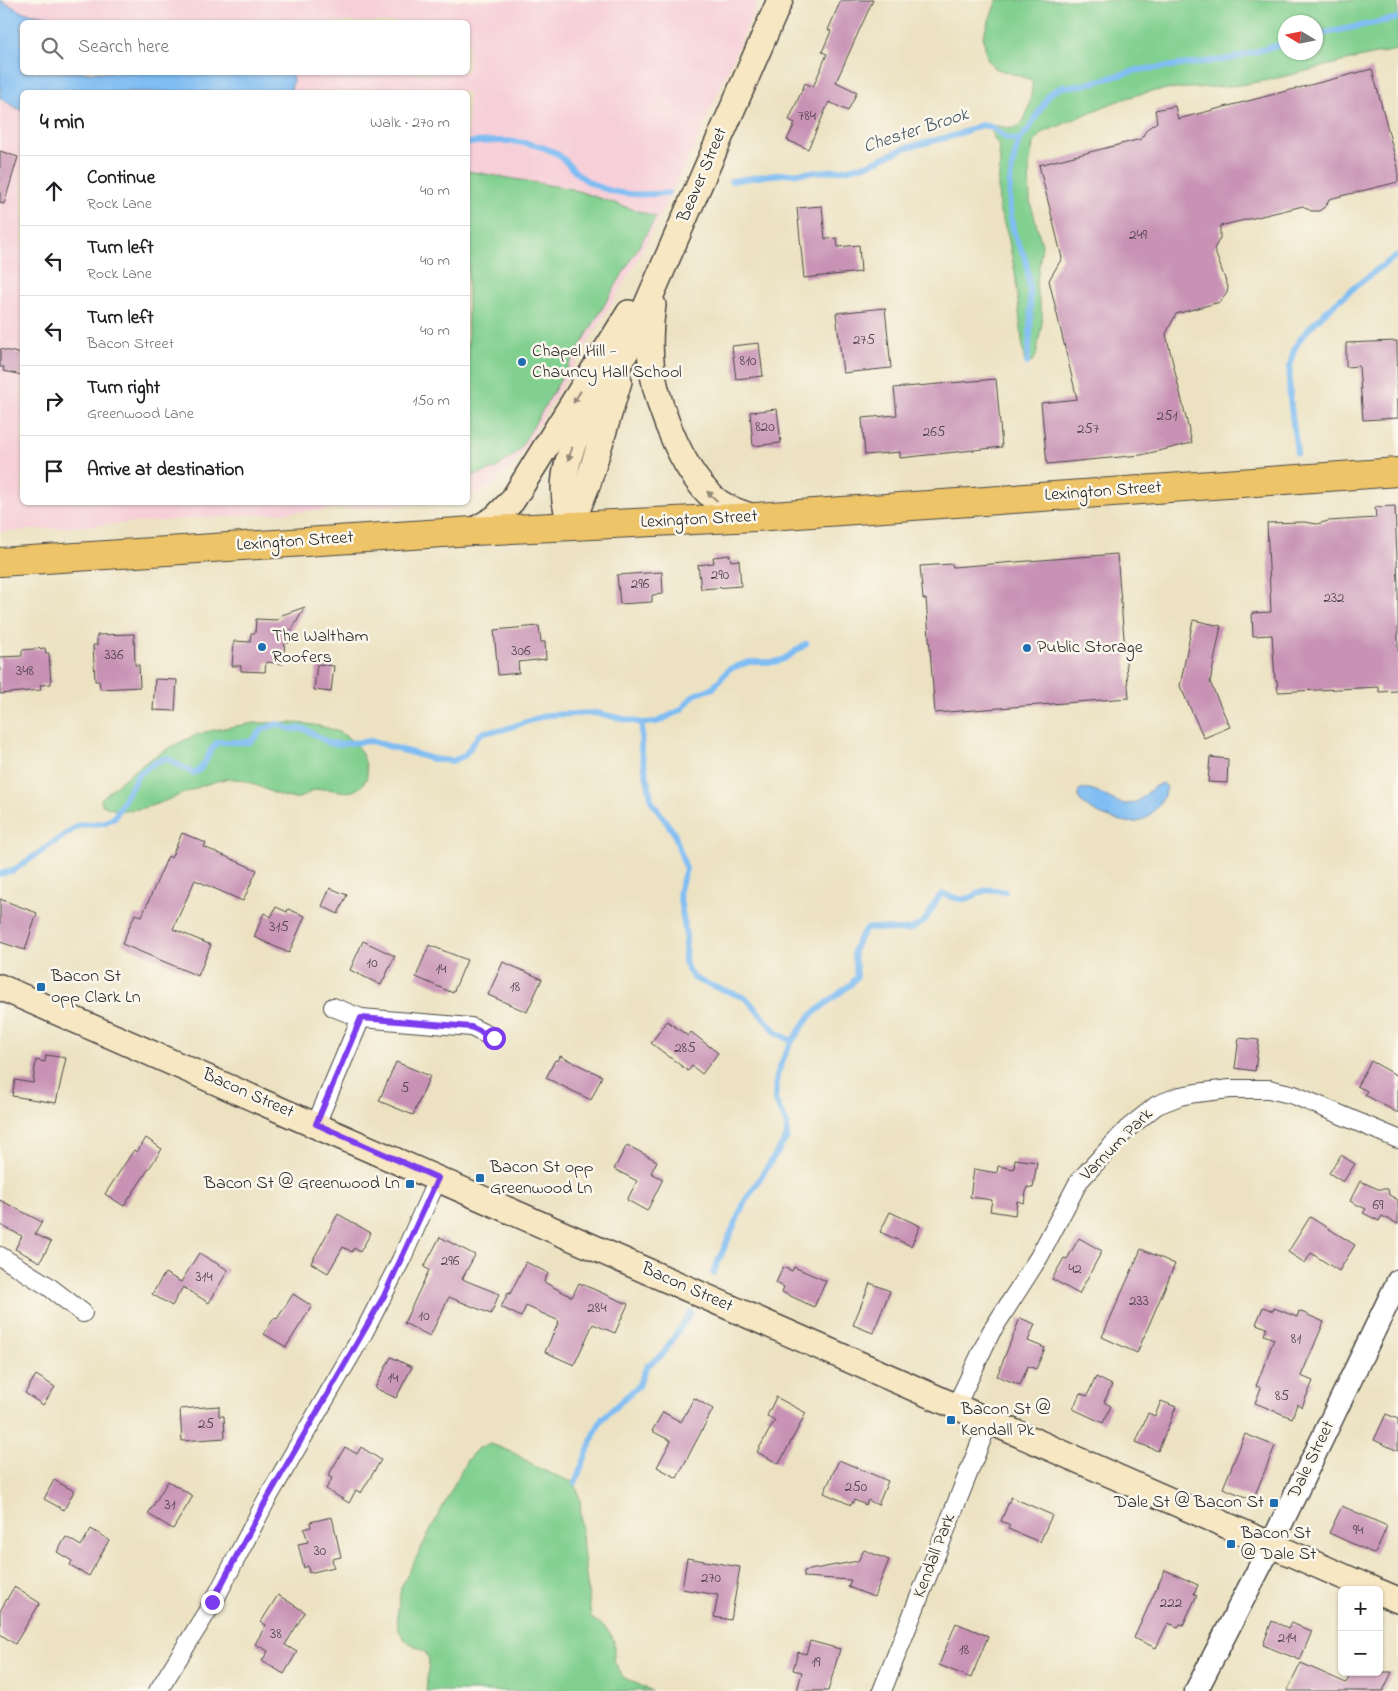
<!DOCTYPE html>
<html lang="en">
<head>
<meta charset="utf-8">
<style>
	body { margin:0; font-family:"Indie Flower",sans-serif; background:#f6f6f6; color:#202124 }
	.controls { position:absolute; right:15px; bottom:15px; display:grid; overflow:hidden; border-radius:8px; box-shadow:0 1px 4px #0004 }
	.controls button { width:45px; height:45px; display:grid; place-items:center; padding:0; border:0; border-bottom:1px solid #e0e0e0; background:#fff; color:#202124; font:25px sans-serif }
	.compass { position:absolute; left:1278px; top:15px; width:45px; height:45px; border-radius:50%; background:#fff; box-shadow:0 1px 4px #0004; rotate:280deg }
	.stop { position:absolute; width:15px; height:15px; margin:-11px; border:4px solid #7c3aed; border-radius:50%; background:#fff }
	.stop.end { background:#7c3aed; border-color:#fff; box-shadow:0 1px 5px #0008 }
	.list { margin:0; padding:0; list-style:none }
	h2 { display:flex; justify-content:space-between; align-items:center; height:65px; margin:0; padding:0 20px; font-size:21px }
	h2 small { font-size:16px; font-weight:400; color:#757577 }
	.list li { display:grid; grid-template-columns:32px 1fr auto; gap:15px; align-items:center; box-sizing:border-box; height:70px; padding:0 20px; border-top:1px solid #e0e0e0 }
	.list b { display:block; font-size:19px; white-space:nowrap }
	.list p { margin:0; font-size:16px; white-space:nowrap; color:#757577 }
	.list em { font-size:16px; font-style:normal; color:#757577 }
	.icon { flex:none; width:28px; height:28px; fill:none; stroke:currentColor; stroke-width:2; stroke-linecap:round; stroke-linejoin:round }
	.map { position:relative; flex:none; width:1398px; height:1691px; overflow:hidden }
	.search { position:absolute; background:#fff; box-shadow:0 1px 4px #0004; left:20px; top:20px; width:450px; height:55px; display:flex; align-items:center; gap:12px; box-sizing:border-box; padding:0 18px; border-radius:8px; color:#757577; font-size:19px }
	.panel { position:absolute; background:#fff; box-shadow:0 1px 4px #0004; left:20px; top:90px; width:450px; height:415px; border-radius:8px }
	.map>svg:first-child { display:block }
	.built { fill:#f6cfd8; fill-rule:evenodd }
	.green { fill:#82d090; stroke:#567e5e; fill-rule:evenodd }
	.water { fill:#80bdf3; stroke:#56748f }
	.lines { fill:none; stroke-linecap:round; stroke-linejoin:round }
	.stream { stroke:#80bdf3; stroke-width:6 }
	.building { fill:#c892b5 }
	.minor-casing { stroke:#484642; stroke-width:20 }
	.tertiary-casing { stroke:#484642; stroke-width:25 }
	.secondary-casing { stroke:#484642; stroke-width:28 }
	.primary-casing { stroke:#484642; stroke-width:30 }
	.minor { stroke:#fff; stroke-width:18 }
	.tertiary { stroke:#fff; stroke-width:22 }
	.secondary { stroke:#f8e7c3; stroke-width:25 }
	.primary { stroke:#eec469; stroke-width:28 }
	.oneway { fill:#928977 }
	.route { stroke:#7c3aed; stroke-width:6 }
	.poi-dot { fill:#1f6fb2; stroke:#fbf7ec; stroke-width:2 }
	.labels { text-anchor:middle; dominant-baseline:central; stroke-width:5; stroke-linejoin:round; paint-order:stroke }
	.number-label { font-size:15px; fill:#52454e }
	.street-label { font-size:18px; fill:#2b2b2b; stroke:#fbf7ec }
	.poi-label { font-size:18px; fill:#2b2b2b; stroke:#fbf7ec; text-anchor:start }
	.water-label { font-size:19px; font-style:italic; fill:#445767; stroke:#fbf7ec }
</style>
</head>
<body>
<div class="map">
<svg width="1398" height="1691" viewBox="0 0 1398 1691">
	<rect width="100%" height="100%" fill="#fbf7ec"/>
	<filter id="ink" filterUnits="userSpaceOnUse"><feTurbulence type="fractalNoise" baseFrequency=".02" numOctaves="2"/><feDisplacementMap in="SourceGraphic" scale="10" xChannelSelector="R" yChannelSelector="G"/><feConvolveMatrix kernelMatrix="1 2 1 2 8 2 1 2 1" color-interpolation-filters="sRGB"/></filter>
	<filter id="wash" filterUnits="userSpaceOnUse"><feTurbulence type="fractalNoise" baseFrequency=".0096" numOctaves="4" result="noise"/><feDisplacementMap in="SourceGraphic" scale="20" xChannelSelector="R" yChannelSelector="G"/><feGaussianBlur stdDeviation="1.12" result="paint"/><feColorMatrix in="noise" values="0 0 0 0 0 0 0 0 0 0 0 0 0 0 0 0 0 1.4 0 .05"/><feComposite in="paint" operator="in"/></filter>
	<g filter="url(#wash)">
		<rect width="100%" height="100%" fill="#ece2c2"/>
		<path class="built" d="M0 0H759L695 146 636 263 517 461 490 488 468 497V92H22V502L426 503 0 532ZM22 22H468V72H22Z"/>
		<g class="green">
			<path d="M997 0H1398V50C1347 58 1297 76 1246 84 1211 90 1174 85 1140 94 1106 103 1074 121 1041 133L1033 144 1029 167 1030 201 1042 245 1036 287 1042 313V323L1036 356 1032 362 1027 363 1024 360 1015 272 1008 236 999 209 998 186 1000 162 998 144 993 137 992 131 995 126C1001 126 1009 129 1015 128 1028 125 1033 91 1032 80L994 68 987 58 983 36ZM1316 22V52H1286V22Z"/>
			<polygon points="468,171 572,189 656,217 518,452 495,469 468,477"/>
			<path d="M254 723C295 723 359 717 367 771 368 781 362 787 353 791 342 794 327 786 315 790 306 793 302 800 291 798 269 795 248 776 226 779 188 785 140 824 102 805L101 799C128 773 161 749 197 735 214 728 236 727 254 723Z"/>
			<polygon points="491,1444 514,1453 540,1469 575,1483 580,1500 583,1549 591,1618 606,1628 614,1641 614,1661 623,1677 652,1691 426,1691 429,1660 425,1652 405,1640 398,1629 397,1616 401,1587 467,1460 478,1448"/>
		</g>
		<g class="water">
			<polygon points="0,0 22,12 47,16 65,22 22,22 22,72 292,72 293,82 290,92 22,92 22,111 0,98"/>
			<path d="M1163 783 1167 787C1164 800 1151 819 1137 822 1123 825 1082 811 1078 796L1079 790C1094 783 1111 804 1127 804 1143 804 1148 786 1163 783Z"/>
		</g>
		<g class="lines">
			<g class="stream">
				<polyline points="1316,35 1398,18"/>
				<path d="M1019 140C1009 170 1005 207 1016 239 1020 248 1026 257 1027 267 1032 301 1032 330 1027 363"/>
				<path d="M468 143C496 140 528 139 554 152 565 158 570 168 580 176 606 196 637 196 668 193"/>
				<polyline points="731,181 771,175 844,170 869,164 905,148 956,135 981,125 991,127 1008,139 1019,140 1028,130 1050,93 1062,87 1083,85 1138,70 1230,59 1286,43"/>
				<path d="M1297 453C1294 421 1283 381 1294 350 1303 325 1374 271 1398 255"/>
				<polyline points="642,723 641,749 652,802 674,833 686,869 679,892 686,936 685,961 688,970 694,978 702,982 746,998 777,1033 792,1041"/>
				<path d="M0 874 14 870 79 825 103 823 114 818 138 775 152 764 166 758 193 773C208 768 206 751 218 742H250L263 729 277 724 291 729H305L329 743 339 744 371 741 433 759 452 761 464 756 479 735 484 732 502 730 547 715 596 713 642 723 657 722 681 710 694 695 713 688 729 669 749 662H775L784 659 806 644"/>
				<path d="M713 1273 745 1201 787 1137V1124L775 1100 777 1075 784 1057 792 1041 810 1016 851 984 857 976C854 951 849 952 866 929 887 925 907 939 925 920 933 911 933 901 942 894 949 895 956 899 962 899 980 899 977 884 1005 892"/>
				<polyline points="575,1483 596,1430 602,1419 638,1386 647,1366 663,1354 691,1312"/>
			</g>
		</g>
		<g id="blocks">
			<g class="building">
				<polygon points="841,0 873,0 836,82 857,92 848,111 829,102 808,149 787,140 795,123 789,120 805,83 813,87 827,54 822,52 831,31 828,30"/>
				<polygon points="1372,69 1398,168 1398,182 1329,199 1326,206 1319,211 1311,211 1303,206 1220,226 1220,238 1214,249 1228,287 1227,293 1220,302 1176,314 1166,334 1192,443 1141,455 1047,464 1041,403 1077,399 1049,280 1062,258 1039,165 1141,139 1147,129 1157,122 1155,110 1175,106 1178,119"/>
				<polygon points="0,151 18,157 4,204 0,203"/>
				<polygon points="822,206 825,239 837,238 838,247 859,245 861,272 804,278 797,208"/>
				<polygon points="885,308 891,368 843,373 836,313"/>
				<polygon points="1397,341 1398,418 1363,420 1359,366 1346,367 1346,343"/>
				<polygon points="759,343 763,376 736,379 732,346"/>
				<polygon points="0,349 22,354 22,375 3,371 4,367 0,367"/>
				<polygon points="996,379 1002,447 900,458 900,452 865,455 862,418 897,415 894,388"/>
				<polygon points="777,409 781,443 753,446 750,412"/>
				<polygon points="1395,506 1398,584 1398,691 1379,692 1379,687 1278,692 1277,680 1275,680 1272,635 1253,636 1252,613 1271,612 1267,523 1304,522 1317,524 1328,521 1376,518 1375,507"/>
				<polygon points="1117,554 1129,698 935,713 926,599 923,599 920,566 952,564 953,567"/>
				<polygon points="730,555 731,561 739,560 741,586 701,589 698,565 714,563 713,557"/>
				<polygon points="662,572 663,594 652,595 652,602 620,604 617,575"/>
				<polygon points="305,607 290,633 289,643 285,642 283,664 266,662 265,672 241,671 241,666 232,666 234,641 250,642 251,633 255,633 256,619 278,620 282,615"/>
				<polygon points="1193,620 1221,626 1210,682 1230,727 1204,738 1180,686"/>
				<polygon points="539,626 541,642 545,642 546,659 518,662 519,673 498,675 494,630"/>
				<polygon points="134,634 135,665 139,665 140,687 100,689 99,681 95,681 93,645 97,645 97,635"/>
				<polygon points="45,648 46,653 49,653 51,684 40,685 41,690 0,694 0,657 22,656 22,650"/>
				<polygon points="317,664 334,666 331,692 314,690"/>
				<polygon points="155,679 177,680 175,711 153,710"/>
				<polygon points="1210,757 1228,759 1227,783 1208,782"/>
				<polygon points="182,833 206,843 204,847 257,870 243,901 195,880 173,929 211,945 198,976 122,944 135,914 142,916 168,856 171,858"/>
				<polygon points="330,888 347,895 338,914 322,906"/>
				<polygon points="0,899 37,913 25,950 0,942"/>
				<polygon points="276,907 287,912 288,909 305,916 289,953 254,937 264,913 271,917"/>
				<polygon points="363,941 395,956 381,985 350,970"/>
				<polygon points="429,945 467,960 453,993 416,977"/>
				<polygon points="503,962 542,979 527,1012 488,995"/>
				<polygon points="667,1021 688,1036 691,1032 718,1053 702,1074 692,1066 688,1071 651,1043"/>
				<polygon points="1239,1038 1259,1040 1255,1071 1235,1068"/>
				<polygon points="46,1055 66,1058 56,1103 12,1096 15,1080 33,1083 36,1060 45,1062"/>
				<polygon points="560,1056 602,1076 591,1100 546,1078 555,1060 558,1061"/>
				<polygon points="1371,1061 1398,1076 1398,1113 1365,1095 1367,1091 1357,1086"/>
				<polygon points="396,1062 430,1076 413,1115 379,1101"/>
				<polygon points="146,1138 162,1149 124,1206 105,1194 134,1150 137,1152"/>
				<polygon points="627,1145 657,1161 651,1173 663,1179 647,1211 627,1200 637,1181 614,1169"/>
				<polygon points="1341,1155 1355,1164 1343,1182 1329,1173"/>
				<polygon points="1015,1159 1037,1162 1033,1188 1027,1187 1024,1203 1017,1201 1015,1215 990,1211 992,1200 970,1197 974,1169 997,1173 998,1166 1014,1169"/>
				<polygon points="1360,1181 1378,1189 1388,1189 1389,1195 1398,1200 1398,1224 1382,1216 1379,1221 1363,1213 1366,1209 1350,1201"/>
				<polygon points="0,1200 42,1222 35,1234 51,1242 40,1262 15,1249 22,1236 0,1225"/>
				<polygon points="890,1212 920,1226 911,1246 880,1232"/>
				<polygon points="338,1214 371,1233 360,1252 354,1248 352,1252 343,1247 328,1273 311,1263"/>
				<polygon points="1310,1217 1355,1245 1339,1271 1311,1253 1305,1263 1288,1252"/>
				<polygon points="440,1237 475,1255 462,1279 499,1294 491,1314 449,1297 430,1336 404,1323 429,1270 424,1267"/>
				<polygon points="1079,1238 1102,1251 1079,1294 1052,1279 1064,1258 1067,1259"/>
				<polygon points="1141,1249 1175,1264 1137,1353 1102,1337"/>
				<polygon points="199,1253 228,1270 209,1303 183,1287 172,1306 152,1294 165,1273 181,1282"/>
				<polygon points="526,1262 548,1273 544,1282 572,1297 579,1283 628,1304 615,1333 593,1324 574,1365 545,1352 559,1321 526,1306 521,1317 501,1307 508,1293 510,1294"/>
				<polygon points="783,1267 792,1271 794,1267 826,1281 814,1307 782,1292 784,1287 776,1283"/>
				<polygon points="870,1283 890,1291 873,1333 853,1325"/>
				<polygon points="293,1294 312,1306 286,1347 264,1334 274,1318 277,1319"/>
				<polygon points="1263,1307 1273,1311 1274,1308 1297,1317 1299,1311 1324,1322 1301,1376 1313,1381 1302,1407 1297,1404 1292,1418 1255,1403 1261,1388 1256,1386 1274,1339 1264,1335 1267,1328 1256,1324"/>
				<polygon points="1020,1318 1035,1324 1028,1341 1045,1348 1036,1369 1028,1366 1020,1385 997,1376"/>
				<polygon points="391,1357 412,1367 396,1398 375,1388"/>
				<polygon points="36,1375 55,1387 43,1405 25,1393"/>
				<polygon points="1096,1377 1112,1385 1104,1402 1111,1406 1103,1423 1073,1409 1080,1393 1087,1396"/>
				<polygon points="776,1397 806,1413 779,1464 757,1452 775,1420 767,1416"/>
				<polygon points="694,1398 713,1409 677,1478 657,1467 671,1441 652,1431 663,1412 681,1422"/>
				<polygon points="1161,1401 1176,1407 1158,1451 1136,1442 1148,1413 1155,1416"/>
				<polygon points="219,1406 219,1416 224,1416 225,1438 182,1441 180,1409"/>
				<polygon points="1386,1414 1398,1419 1398,1451 1374,1440"/>
				<polygon points="1245,1434 1275,1446 1253,1500 1223,1488"/>
				<polygon points="345,1447 357,1454 361,1447 381,1460 361,1493 356,1490 349,1503 326,1489 332,1478 328,1476"/>
				<polygon points="839,1460 888,1481 878,1505 868,1500 866,1505 854,1500 851,1505 824,1493"/>
				<polygon points="54,1480 74,1491 64,1510 44,1499"/>
				<polygon points="168,1481 193,1496 173,1529 148,1514"/>
				<polygon points="1011,1497 1052,1515 1040,1542 1008,1529 1010,1525 1001,1521"/>
				<polygon points="1342,1506 1387,1526 1375,1554 1329,1533"/>
				<polygon points="332,1517 341,1557 332,1559 334,1567 309,1573 308,1566 304,1568 298,1544 308,1542 304,1529 311,1527 310,1522"/>
				<polygon points="91,1529 109,1540 89,1576 70,1565 72,1561 57,1552 66,1537 81,1546"/>
				<polygon points="864,1550 889,1560 874,1597 848,1587 851,1580 804,1577 804,1571 858,1561"/>
				<polygon points="687,1558 740,1567 731,1620 714,1617 718,1595 682,1589"/>
				<polygon points="1165,1570 1198,1585 1194,1594 1197,1595 1183,1625 1180,1624 1178,1627 1168,1623 1156,1648 1134,1638"/>
				<polygon points="14,1587 40,1603 15,1644 0,1634 0,1611"/>
				<polygon points="278,1595 305,1612 285,1645 297,1652 284,1674 262,1661 268,1651 255,1644 266,1625 261,1622"/>
				<polygon points="1272,1621 1288,1628 1291,1623 1312,1631 1300,1660 1263,1645"/>
				<polygon points="956,1623 988,1636 971,1678 939,1665"/>
				<polygon points="810,1641 840,1649 828,1691 797,1691 802,1672 793,1670 798,1652 806,1654"/>
				<polygon points="1301,1663 1346,1683 1352,1672 1392,1672 1383,1691 1287,1691"/>
			</g>
		</g>
	</g>
	<g filter="url(#ink)">
		<use href="#blocks" fill-opacity="0" stroke="#484642" stroke-width="1"/>
		<g class="lines">
			<defs>
				<g id="minor">
					<polyline points="333,1007 361,1018 471,1027 494,1038"/>
					<polyline points="316,1124 361,1018"/>
					<polyline points="0,1256 48,1286 83,1313"/>
					<polyline points="956,1406 991,1332 1039,1257 1079,1181 1127,1129 1157,1105 1180,1096 1196,1093 1230,1089 1269,1089 1294,1095 1398,1139"/>
					<polyline points="158,1691 215,1599 267,1499 363,1334 401,1260 438,1178"/>
					<polyline points="882,1691 989,1421"/>
				</g>
				<polyline id="tertiary" points="1196,1691 1271,1545 1398,1281"/>
				<g id="secondary">
					<path d="M653 305C650 326 649 349 652 370 659 411 685 479 720 503 731 510 743 514 755 517"/>
					<path d="M571 525C560 495 563 472 574 442L627 350 780 0"/>
					<polyline points="571,525 588,483 619,381"/>
					<polyline points="473,531 495,518 512,501 629,313"/>
					<polyline points="0,987 1374,1590"/>
					<polyline points="1379,1592 1398,1600"/>
				</g>
				<polyline id="primary" points="0,562 473,531 755,517 1398,472"/>
			</defs>
			<use href="#minor" class="minor-casing"/>
			<use href="#tertiary" class="tertiary-casing"/>
			<use href="#secondary" class="secondary-casing"/>
			<use href="#primary" class="primary-casing"/>
			<use href="#minor" class="minor"/>
			<use href="#tertiary" class="tertiary"/>
			<use href="#secondary" class="secondary"/>
			<use href="#primary" class="primary"/>
		</g>
		<defs><path id="oneway-solid" d="M-6-.8H1V-3.2L6.5 0L1 3.2V.8H-6Z" transform="scale(1.25)"/></defs>
		<g class="oneway">
			<use href="#oneway-solid" transform="translate(577 397) rotate(122)"/>
			<use href="#oneway-solid" transform="translate(570 454) rotate(109)"/>
			<use href="#oneway-solid" transform="translate(712 496) rotate(-137)"/>
		</g>
	</g>
	<g class="lines" filter="url(#ink)">
		<polyline class="route" points="212,1602 267,1499 384,1296 438,1178 316,1124 361,1018 471,1027 494,1038"/>
	</g>
	<g class="poi-dot">
		<circle cx="522" cy="362" r="5"/>
		<circle cx="262" cy="647" r="5"/>
		<circle cx="1027" cy="648" r="5"/>
		<rect x="36" y="982" width="10" height="10" rx="2.5"/>
		<rect x="475" y="1173" width="10" height="10" rx="2.5"/>
		<rect x="405" y="1179" width="10" height="10" rx="2.5"/>
		<rect x="946" y="1415" width="10" height="10" rx="2.5"/>
		<rect x="1269" y="1498" width="10" height="10" rx="2.5"/>
		<rect x="1226" y="1539" width="10" height="10" rx="2.5"/>
	</g>
	<g class="labels">
		<g class="number-label">
			<text x="807" y="116">784</text>
			<text x="1138" y="235">249</text>
			<text x="864" y="340">275</text>
			<text x="748" y="361">810</text>
			<text x="1167" y="416">251</text>
			<text x="765" y="427">820</text>
			<text x="1088" y="429">257</text>
			<text x="934" y="432">265</text>
			<text x="720" y="575">290</text>
			<text x="640" y="584">296</text>
			<text x="1334" y="598">232</text>
			<text x="521" y="651">306</text>
			<text x="114" y="655">336</text>
			<text x="25" y="671">348</text>
			<text x="279" y="927">315</text>
			<text x="372" y="963">10</text>
			<text x="441" y="969">14</text>
			<text x="515" y="987">18</text>
			<text x="685" y="1048">285</text>
			<text x="405" y="1088">5</text>
			<text x="1378" y="1205">69</text>
			<text x="450" y="1261">296</text>
			<text x="1075" y="1269">42</text>
			<text x="204" y="1277">314</text>
			<text x="1139" y="1301">233</text>
			<text x="597" y="1308">284</text>
			<text x="424" y="1316">10</text>
			<text x="1296" y="1339">81</text>
			<text x="393" y="1378">14</text>
			<text x="1282" y="1396">85</text>
			<text x="206" y="1424">25</text>
			<text x="856" y="1487">250</text>
			<text x="170" y="1505">31</text>
			<text x="1358" y="1530">94</text>
			<text x="320" y="1551">30</text>
			<text x="711" y="1578">270</text>
			<text x="1171" y="1603">222</text>
			<text x="276" y="1634">38</text>
			<text x="1287" y="1638">214</text>
			<text x="964" y="1650">18</text>
			<text x="816" y="1662">19</text>
		</g>
		<g class="street-label">
			<text transform="translate(703 175) rotate(-67)">Beaver Street</text>
			<text transform="translate(1103 492) rotate(-4)">Lexington Street</text>
			<text transform="translate(699 520) rotate(-3)">Lexington Street</text>
			<text transform="translate(295 542) rotate(-4)">Lexington Street</text>
			<text transform="translate(248 1094) rotate(24)">Bacon Street</text>
			<text transform="translate(1117 1145) rotate(-45)">Varnum Park</text>
			<text transform="translate(687 1288) rotate(24)">Bacon Street</text>
			<text transform="translate(1312 1460) rotate(-64)">Dale Street</text>
			<text transform="translate(935 1556) rotate(-69)">Kendall Park</text>
		</g>
		<g class="poi-label">
			<text x="532" y="352">Chapel Hill -<tspan x="532" dy="21">Chauncy Hall School</tspan></text>
			<text x="272" y="637">The Waltham<tspan x="272" dy="21">Roofers</tspan></text>
			<text x="1037" y="648">Public Storage</text>
			<text x="51" y="977">Bacon St<tspan x="51" dy="21">opp Clark Ln</tspan></text>
			<text x="490" y="1168">Bacon St opp<tspan x="490" dy="21">Greenwood Ln</tspan></text>
			<text x="400" y="1184" text-anchor="end">Bacon St @ Greenwood Ln</text>
			<text x="961" y="1410">Bacon St @<tspan x="961" dy="21">Kendall Pk</tspan></text>
			<text x="1264" y="1503" text-anchor="end">Dale St @ Bacon St</text>
			<text x="1241" y="1534">Bacon St<tspan x="1241" dy="21">@ Dale St</tspan></text>
		</g>
		<g class="water-label">
			<text transform="translate(916 131) rotate(-18)">Chester Brook</text>
		</g>
	</g>
</svg>
<div class="controls">
<button>+</button>
<button>−</button>
</div>
<svg class="compass" viewBox="-18 -18 36 36"><path d="M0-13l5 13h-10z" fill="#e53935"/><path d="M0 13l5-13h-10z" fill="#757577"/></svg>
<div class="stop" style="left:494px;top:1038px"></div>
<div class="stop end" style="left:212px;top:1602px"></div>
<div class="search"><svg class="icon" aria-label="search" viewBox="0 0 24 24"><circle cx="10" cy="10" r="6"/><path d="M15 15l6 6"/></svg>Search here</div>
<section class="panel">
<h2>4 min<small>Walk · 270 m</small></h2>
<ul class="list">
<li><svg class="icon" aria-label="ahead" viewBox="0 0 24 24"><path d="M12 20V5M6 11l6-6 6 6"/></svg><div><b>Continue</b><p>Rock Lane</p></div><em>40 m</em></li>
<li><svg class="icon" aria-label="left" viewBox="0 0 24 24"><path d="M17 20v-9H6M10 6l-5 5 5 5"/></svg><div><b>Turn left</b><p>Rock Lane</p></div><em>40 m</em></li>
<li><svg class="icon" aria-label="left" viewBox="0 0 24 24"><path d="M17 20v-9H6M10 6l-5 5 5 5"/></svg><div><b>Turn left</b><p>Bacon Street</p></div><em>40 m</em></li>
<li><svg class="icon" aria-label="right" viewBox="0 0 24 24"><path d="M7 20v-9h11M14 6l5 5-5 5"/></svg><div><b>Turn right</b><p>Greenwood Lane</p></div><em>150 m</em></li>
<li><svg class="icon" aria-label="arrive" viewBox="0 0 24 24"><path d="M6 21V4h12l-3 4 3 4H6"/></svg><div><b>Arrive at destination</b></div></li>
</ul>
</section>
</div>
</body>
</html>
